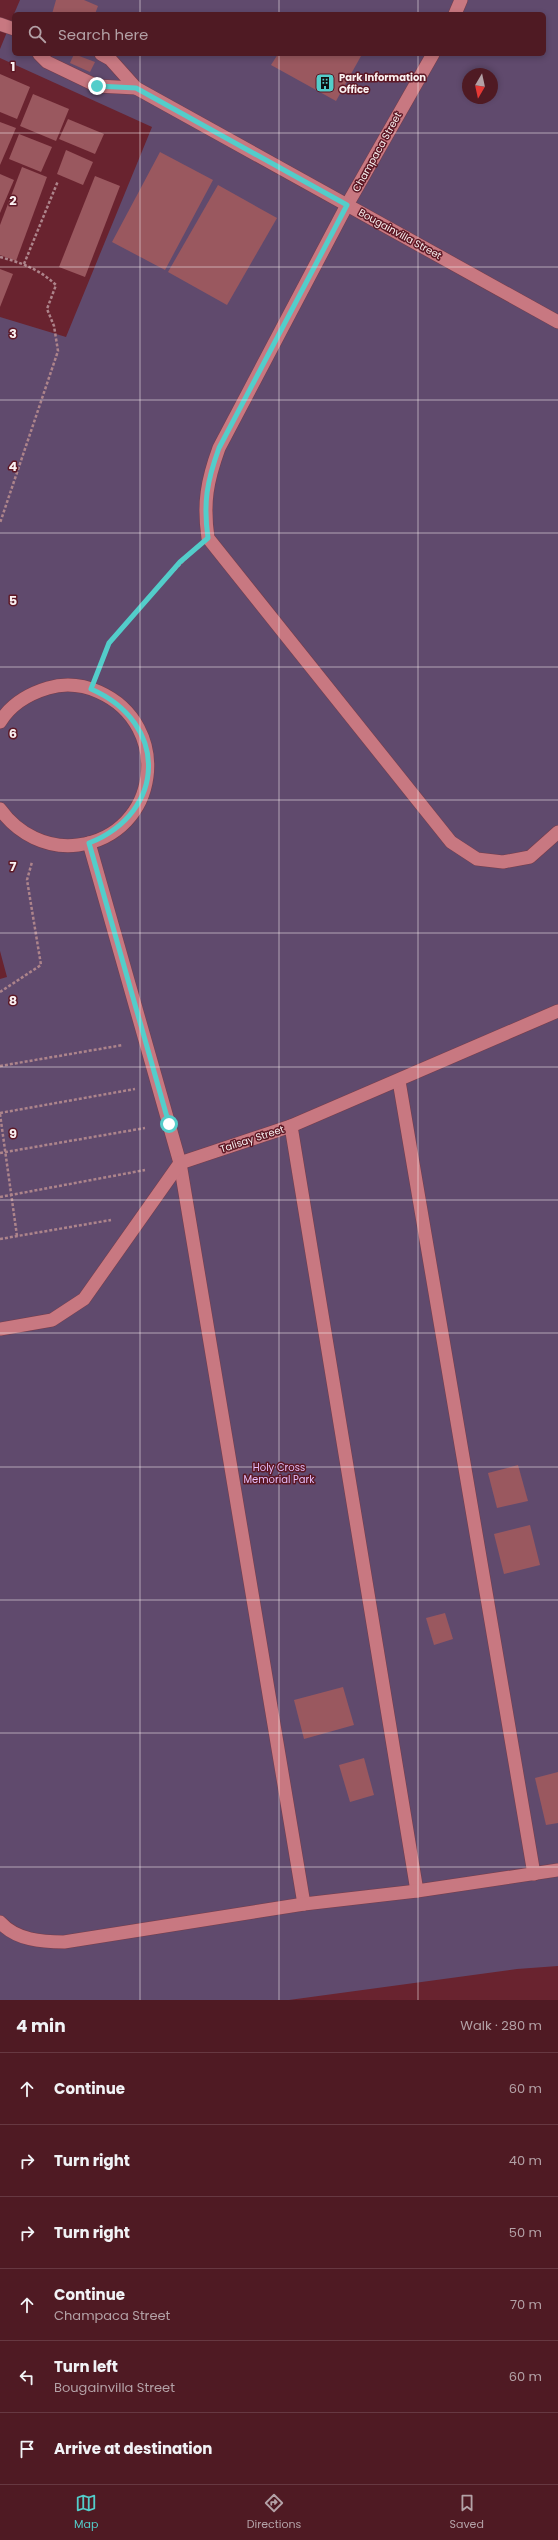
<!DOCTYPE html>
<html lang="en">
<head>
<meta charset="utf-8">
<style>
	body { margin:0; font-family:Poppins,sans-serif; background:#592730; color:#f1f3f6 }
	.compass { position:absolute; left:462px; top:68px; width:36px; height:36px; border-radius:50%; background:#4f1a23; box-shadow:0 2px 6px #0003; rotate:189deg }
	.stop { position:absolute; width:12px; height:12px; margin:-9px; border:3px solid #53cdca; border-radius:50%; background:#fff }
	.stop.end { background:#53cdca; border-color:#fff; box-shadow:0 1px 4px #0008 }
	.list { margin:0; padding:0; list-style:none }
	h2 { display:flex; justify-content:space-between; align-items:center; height:52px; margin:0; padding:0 16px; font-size:17px }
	h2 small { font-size:13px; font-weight:400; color:#b3a1a6 }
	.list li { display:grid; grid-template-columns:26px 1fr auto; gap:12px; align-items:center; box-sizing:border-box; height:72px; padding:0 16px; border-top:1px solid #663841 }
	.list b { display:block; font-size:15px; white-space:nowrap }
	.list p { margin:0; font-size:13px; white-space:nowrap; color:#b3a1a6 }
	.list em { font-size:13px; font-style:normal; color:#b3a1a6 }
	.icon { flex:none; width:22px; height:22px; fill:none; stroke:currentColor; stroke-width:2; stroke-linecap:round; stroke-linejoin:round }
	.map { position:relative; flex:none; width:558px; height:2000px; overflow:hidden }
	.search { position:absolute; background:#4f1a23; box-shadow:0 2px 6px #0003; left:12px; right:12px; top:12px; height:44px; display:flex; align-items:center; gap:10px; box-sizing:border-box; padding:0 14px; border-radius:6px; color:#b3a1a6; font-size:15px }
	.sheet { height:484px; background:#4f1a23 }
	nav { display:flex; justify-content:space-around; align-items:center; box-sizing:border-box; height:56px; border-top:1px solid #663841; background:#4f1a23; font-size:11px; color:#b3a1a6 }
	nav a { display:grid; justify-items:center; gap:2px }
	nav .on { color:#53cdca }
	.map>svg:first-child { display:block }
	.green { fill:#604a6d; fill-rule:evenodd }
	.building { fill:#9a585f }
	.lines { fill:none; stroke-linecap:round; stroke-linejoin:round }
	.lane-casing { stroke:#753d4b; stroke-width:14 }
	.path { stroke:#ad848b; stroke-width:2.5; stroke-dasharray:3 2; stroke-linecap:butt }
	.lane { stroke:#c87881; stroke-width:13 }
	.route { stroke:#53cdca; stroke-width:5 }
	.grid { fill:none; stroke:#f9f0f0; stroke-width:1; stroke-opacity:0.55 }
	.labels { text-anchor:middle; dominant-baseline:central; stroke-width:3; stroke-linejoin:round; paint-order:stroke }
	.poi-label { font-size:10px; font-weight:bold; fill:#f9f0f0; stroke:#5d1825; text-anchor:start }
	.street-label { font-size:10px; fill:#f9f0f0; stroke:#5d1825 }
	.park-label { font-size:10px; fill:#e5befc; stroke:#5d1825 }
	.grid-label { font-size:13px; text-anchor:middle; font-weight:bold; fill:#f9f0f0; stroke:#5d1825; stroke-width:3; stroke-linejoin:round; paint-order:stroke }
</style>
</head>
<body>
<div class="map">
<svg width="558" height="2000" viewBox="0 0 558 2000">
	<rect width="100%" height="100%" fill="#69232f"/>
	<path class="green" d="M20 0H558V1966L517 1969 289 2000H0V979L7 977 0 951V317L66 337 152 127 0 58V49L14 15V54H544V14H14ZM468 74H492V98H468Z"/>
	<g class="building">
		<polygon points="56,0 84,0 98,6 95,14 52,14"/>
		<polygon points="74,54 95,62 90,72 70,63"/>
		<polygon points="278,54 357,54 361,56 336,101 271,65"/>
		<polygon points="0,74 30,87 17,119 0,112"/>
		<polygon points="33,94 69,109 56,141 20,126"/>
		<polygon points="68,119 104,134 95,154 59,139"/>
		<polygon points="0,122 16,128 0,165"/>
		<polygon points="19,134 52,147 41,172 9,159"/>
		<polygon points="66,150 93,162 83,185 57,174"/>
		<polygon points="160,152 213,180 165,270 112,242"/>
		<polygon points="22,167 47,177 16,261 0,255 0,225"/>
		<polygon points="0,174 14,180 0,213"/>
		<polygon points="95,176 120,186 85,277 59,267"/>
		<polygon points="218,185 277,218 227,305 168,272"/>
		<polygon points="0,269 13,274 0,307"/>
		<polygon points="518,1465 528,1501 497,1508 488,1473"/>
		<polygon points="530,1525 540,1565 504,1574 494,1534"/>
		<polygon points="445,1613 453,1639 434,1645 426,1618"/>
		<polygon points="343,1687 354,1725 304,1739 294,1700"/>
		<polygon points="364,1758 374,1795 350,1802 339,1765"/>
		<polygon points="558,1772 558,1823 546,1825 535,1778"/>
	</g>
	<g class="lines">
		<defs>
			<g id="lane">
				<polyline points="455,14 461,0"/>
				<polyline points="0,24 14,29"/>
				<polyline points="39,54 47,62 97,86 136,88"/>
				<polyline points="101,54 110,59 136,88 558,322"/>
				<path d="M433 54 347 205 219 448C207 481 203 503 208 538L451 842 477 859 503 862 530 857 558 832"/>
				<path d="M0 722C11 704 28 694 48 688 65 683 83 685 99 692 173 725 160 834 78 845 47 849 18 834 0 809"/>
				<polyline points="89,843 180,1163 304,1904"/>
				<polyline points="399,1081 534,1874"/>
				<polyline points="291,1126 417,1891"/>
				<polyline points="0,1329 52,1320 84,1299 180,1163 291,1126 558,1011"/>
				<path d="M0 1922C16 1940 42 1942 64 1942L304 1904 417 1891 558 1870"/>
			</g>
		</defs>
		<use href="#lane" class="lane-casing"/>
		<g class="path">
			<path d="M0 257C22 263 39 269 56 285L47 309 54 326 58 351 0 523"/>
			<polyline points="24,264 58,181"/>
			<polyline points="99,668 109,643 160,585 191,553"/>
			<polyline points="0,992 41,965 27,880 32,862"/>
			<polyline points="0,1066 123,1045"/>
			<polyline points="0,1113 135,1089"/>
			<polyline points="0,1114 17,1236"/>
			<polyline points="0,1153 145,1128"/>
			<polyline points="0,1197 145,1170"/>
			<polyline points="0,1239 111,1220"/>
		</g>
		<use href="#lane" class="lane"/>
	</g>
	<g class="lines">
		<path class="route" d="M97 86 136 88 347 205 219 448C207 481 203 503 208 538L180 562 109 643 91 689C169 723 167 812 89 843L169 1124"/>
	</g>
	<path class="grid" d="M140 0V14M279 0V14M418 0V14M140 54V2000M279 54V2000M418 54V2000M0 133H558M0 267H558M0 400H558M0 533H558M0 667H558M0 800H558M0 933H558M0 1067H558M0 1200H558M0 1333H558M0 1467H558M0 1600H558M0 1733H558M0 1867H558"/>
	<defs>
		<symbol id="building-square" viewBox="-11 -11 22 22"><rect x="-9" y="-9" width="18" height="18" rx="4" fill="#53cdca" stroke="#5d1825"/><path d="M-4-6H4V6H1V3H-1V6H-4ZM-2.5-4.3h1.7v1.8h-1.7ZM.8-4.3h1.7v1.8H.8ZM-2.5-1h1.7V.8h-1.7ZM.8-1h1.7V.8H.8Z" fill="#111"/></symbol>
	</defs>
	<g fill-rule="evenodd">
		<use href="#building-square" x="314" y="72" width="22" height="22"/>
	</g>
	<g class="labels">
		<g class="poi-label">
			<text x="339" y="77">Park Information<tspan x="339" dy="12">Office</tspan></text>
		</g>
		<g class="street-label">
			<text transform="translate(377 152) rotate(-61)">Champaca Street</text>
			<text transform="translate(400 234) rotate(29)">Bougainvilla Street</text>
			<text transform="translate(252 1139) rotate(-18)">Talisay Street</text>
		</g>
		<g class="park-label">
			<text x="279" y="1467">Holy Cross<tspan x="279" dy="12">Memorial Park</tspan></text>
		</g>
	</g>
	<g class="grid-label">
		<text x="13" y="71">1</text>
		<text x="13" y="205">2</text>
		<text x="13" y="338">3</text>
		<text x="13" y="471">4</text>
		<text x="13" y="605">5</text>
		<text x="13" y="738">6</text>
		<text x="13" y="871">7</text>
		<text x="13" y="1005">8</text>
		<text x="13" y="1138">9</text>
	</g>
</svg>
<svg class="compass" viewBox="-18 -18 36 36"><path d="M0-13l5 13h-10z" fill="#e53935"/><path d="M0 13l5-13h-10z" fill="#b3a1a6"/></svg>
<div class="stop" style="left:169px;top:1124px"></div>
<div class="stop end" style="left:97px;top:86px"></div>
<div class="search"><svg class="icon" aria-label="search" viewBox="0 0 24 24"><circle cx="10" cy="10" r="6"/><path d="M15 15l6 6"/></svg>Search here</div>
</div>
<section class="sheet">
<h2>4 min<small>Walk · 280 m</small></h2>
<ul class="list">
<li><svg class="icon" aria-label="ahead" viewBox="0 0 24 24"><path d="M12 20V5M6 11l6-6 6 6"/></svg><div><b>Continue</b></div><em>60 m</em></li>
<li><svg class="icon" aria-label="right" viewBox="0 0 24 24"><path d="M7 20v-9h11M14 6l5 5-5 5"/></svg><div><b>Turn right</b></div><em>40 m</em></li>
<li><svg class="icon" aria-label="right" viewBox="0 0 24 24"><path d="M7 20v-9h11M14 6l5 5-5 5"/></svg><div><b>Turn right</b></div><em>50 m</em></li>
<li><svg class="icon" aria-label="ahead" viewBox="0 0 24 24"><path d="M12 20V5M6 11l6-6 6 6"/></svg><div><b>Continue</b><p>Champaca Street</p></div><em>70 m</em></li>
<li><svg class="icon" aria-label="left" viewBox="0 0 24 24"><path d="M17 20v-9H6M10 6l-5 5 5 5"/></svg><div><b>Turn left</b><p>Bougainvilla Street</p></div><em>60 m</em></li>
<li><svg class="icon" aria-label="arrive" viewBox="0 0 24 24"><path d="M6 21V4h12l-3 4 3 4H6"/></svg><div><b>Arrive at destination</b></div></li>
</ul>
</section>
<nav>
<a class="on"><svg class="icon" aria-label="map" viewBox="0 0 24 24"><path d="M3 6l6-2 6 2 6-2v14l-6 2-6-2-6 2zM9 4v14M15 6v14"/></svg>Map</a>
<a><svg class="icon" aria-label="directions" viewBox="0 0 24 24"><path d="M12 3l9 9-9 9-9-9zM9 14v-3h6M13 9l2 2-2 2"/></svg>Directions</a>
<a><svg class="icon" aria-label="saved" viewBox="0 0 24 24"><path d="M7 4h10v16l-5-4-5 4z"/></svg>Saved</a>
</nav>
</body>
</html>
